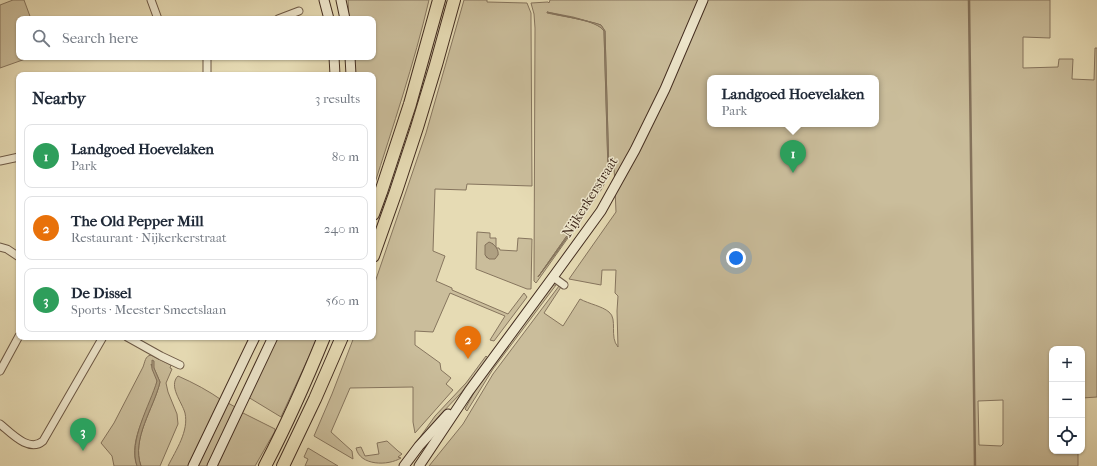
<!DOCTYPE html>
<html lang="en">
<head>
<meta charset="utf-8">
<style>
	body { margin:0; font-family:"IM FELL French Canon",serif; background:#f2f2f3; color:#1f2937 }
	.controls { position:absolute; right:12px; bottom:12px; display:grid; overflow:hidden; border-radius:8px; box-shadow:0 1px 3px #0004 }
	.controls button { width:36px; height:36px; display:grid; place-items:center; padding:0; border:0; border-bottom:1px solid #e0e1e3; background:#fff; color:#1f2937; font:20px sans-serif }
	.you { position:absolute; left:736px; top:258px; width:14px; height:14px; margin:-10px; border:3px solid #fff; border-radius:50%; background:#1a73e8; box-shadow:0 0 0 6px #1a73e833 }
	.badge { display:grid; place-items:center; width:26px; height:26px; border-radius:50%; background:#0b8043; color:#fff; font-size:13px; font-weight:700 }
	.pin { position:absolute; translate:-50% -33px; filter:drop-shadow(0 1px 2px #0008) }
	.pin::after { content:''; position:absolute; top:21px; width:14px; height:12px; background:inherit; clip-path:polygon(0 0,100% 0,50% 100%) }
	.popup { position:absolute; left:707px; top:75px; width:172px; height:52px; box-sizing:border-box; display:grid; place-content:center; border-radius:8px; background:#fff; filter:drop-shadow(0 1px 3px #0005); font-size:13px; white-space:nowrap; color:#747a83 }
	.popup b { font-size:15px; color:#1f2937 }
	.popup::after { content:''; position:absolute; left:50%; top:100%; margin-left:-8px; border:8px solid transparent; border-top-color:#fff }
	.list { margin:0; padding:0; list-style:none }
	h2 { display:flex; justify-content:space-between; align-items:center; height:52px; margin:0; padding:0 16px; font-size:17px }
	h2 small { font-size:13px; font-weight:400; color:#747a83 }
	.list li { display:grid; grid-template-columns:26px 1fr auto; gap:12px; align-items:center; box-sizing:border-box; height:64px; margin:0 8px 8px; padding:0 8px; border:1px solid #e0e1e3; border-radius:8px }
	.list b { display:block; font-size:15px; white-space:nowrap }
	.list p { margin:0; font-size:13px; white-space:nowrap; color:#747a83 }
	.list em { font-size:13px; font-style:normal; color:#747a83 }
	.icon { flex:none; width:22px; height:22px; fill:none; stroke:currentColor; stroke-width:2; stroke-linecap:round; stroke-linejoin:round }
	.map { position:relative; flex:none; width:1097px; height:466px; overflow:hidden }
	.search { position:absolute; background:#fff; box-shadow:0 1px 3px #0004; left:16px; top:16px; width:360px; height:44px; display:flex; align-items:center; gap:10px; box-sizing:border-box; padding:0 14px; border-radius:8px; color:#747a83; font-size:15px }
	.panel { position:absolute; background:#fff; box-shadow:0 1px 3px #0004; left:16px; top:72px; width:360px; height:268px; border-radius:8px }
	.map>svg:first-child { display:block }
	.green { fill:#cabd9b; stroke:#86755e; fill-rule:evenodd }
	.water { fill:#afa082; stroke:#84725b }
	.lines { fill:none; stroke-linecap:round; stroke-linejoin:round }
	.stream { stroke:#84725b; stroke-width:2.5 }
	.minor-casing { stroke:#6c5845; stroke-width:9 }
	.secondary-casing { stroke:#432d20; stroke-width:11 }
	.motorway-casing { stroke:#432d20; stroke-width:14 }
	.minor { stroke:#efe8ce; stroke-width:7 }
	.secondary { stroke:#efe8ce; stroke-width:9 }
	.motorway { stroke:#e6dbb4; stroke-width:12 }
	.labels { text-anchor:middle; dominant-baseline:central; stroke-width:3; stroke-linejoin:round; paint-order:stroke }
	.street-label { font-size:14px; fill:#432d20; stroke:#efe8ce }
</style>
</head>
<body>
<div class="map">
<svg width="1097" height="466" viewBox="0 0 1097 466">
	<rect width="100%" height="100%" fill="#e6dbb4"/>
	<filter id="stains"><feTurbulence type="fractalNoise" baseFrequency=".005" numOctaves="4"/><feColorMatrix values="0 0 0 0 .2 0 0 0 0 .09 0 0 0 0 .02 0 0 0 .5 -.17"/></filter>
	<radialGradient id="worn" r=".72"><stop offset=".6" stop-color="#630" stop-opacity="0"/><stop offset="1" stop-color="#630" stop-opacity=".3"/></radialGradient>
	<g class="green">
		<polygon points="13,0 24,0 31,19 19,19 19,57 31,57 0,68 0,5"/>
		<path d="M348 0H429C414 64 393 126 373 189V75H353L352 57H373V19H349Z"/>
		<polygon points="464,0 487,0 487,2 527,3 531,13 531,21 532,186 467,184 466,190 435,189 433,251 445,256 436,281 452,288 452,290 508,314 524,293 527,297 494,341 490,340 505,316 450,293 433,332 415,331 415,345 440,363 441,370 451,378 446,384 453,390 415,433 413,422 413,387 350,388 331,432 352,451 353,459 314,436 332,394 354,337 373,337 373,288 426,133"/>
		<path d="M550 0H1050V38L1023 37V68L1058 67 1059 59H1073L1072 79 1094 80 1095 48H1097V397L1082 398V349H1052V451H1078V466H429L463 424 493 374 559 286 561 287 544 313 563 326 580 299C589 304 602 306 609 312 618 319 609 337 618 347L617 311 618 296 615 293 616 270H602L601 285 569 279 616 212 614 166 611 169 610 173 601 190 580 221 536 283 534 281 535 28 534 14 531 3 548 2 549 3ZM547 12 573 17 601 25 605 31 609 173 594 199 557 252 538 277 585 210 607 172 608 168 604 31C596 18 561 18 547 12ZM710 78H876V124H710ZM1003 400V444L1001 446 979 445 978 401Z"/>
		<path d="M477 232 490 233V238H496V248L492 243 486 257C491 260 494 258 498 255L496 248H499L500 250 517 251 518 238 532 239 531 289H527L476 269Z"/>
		<polygon points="553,285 556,285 493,369 467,411 465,409 476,389"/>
		<polygon points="274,337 318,337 281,417 248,397"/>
		<path d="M151 355 171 365 170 368 172 369 166 383 168 392 177 414 178 424 160 466H141C131 439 154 408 160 382L153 366 151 364C152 370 158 376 157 382 151 408 127 439 137 466H114L112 456 101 443 114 423 143 367C145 362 145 356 151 355Z"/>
		<polygon points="486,356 488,358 461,393 439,416 420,441 418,440 435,416 466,383"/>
		<path d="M178 376C194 383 209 391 223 401L191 466H168C176 450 189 431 185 413 182 402 168 386 178 376Z"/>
		<polygon points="228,403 237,408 209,466 196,466"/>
		<polygon points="241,412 275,429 275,431 255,466 214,466"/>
		<path d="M387 441 398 451 402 454 398 457 401 458C388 466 360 466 356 448L361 447 365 456 379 454 377 443Z"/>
		<polygon points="308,448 338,466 305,466 308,459 304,457"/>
	</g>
	<g class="water">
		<path d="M547 12 595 23 601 25 605 31 609 173 576 225 538 277 585 210 608 171 604 31C597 20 561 16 547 13Z"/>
		<path d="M489 242C495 244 499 250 498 255L495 259H489L485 255V245Z"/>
		<path d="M152 360 154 361V368L160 382C154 408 131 439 141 466H137C128 441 150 405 157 381L152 369Z"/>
	</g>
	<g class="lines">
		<polyline class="stream" points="969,0 975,466"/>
		<defs>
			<g id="minor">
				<polyline points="151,0 158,19"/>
				<polyline points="278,19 299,11"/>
				<polyline points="207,75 207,57"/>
				<polyline points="0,161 19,157"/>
				<polyline points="0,247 7,249 19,257"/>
				<polyline points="553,277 564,285"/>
				<polyline points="127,337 161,356 180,365"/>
				<polyline points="0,371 19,336"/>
				<path d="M0 424C11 433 29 453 43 441L103 337"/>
			</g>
			<g id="secondary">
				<polyline points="324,0 329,19"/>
				<polyline points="341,0 345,19"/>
				<polyline points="334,57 335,75"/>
				<polyline points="350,57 351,75"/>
				<polyline points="193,466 255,337"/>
				<polyline points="212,466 273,337"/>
				<polyline points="404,466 419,446 448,414"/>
				<polyline points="419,466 469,391 553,277 601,211 635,150 665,89 703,0"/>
			</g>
			<g id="motorway">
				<polyline points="373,214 381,192 410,104 439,0"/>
				<path d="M373 256C404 172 431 87 454 0"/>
				<path d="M265 466C287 424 306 381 324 337"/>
				<polyline points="283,466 315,399 342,337"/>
			</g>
		</defs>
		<use href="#minor" class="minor-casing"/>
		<use href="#secondary" class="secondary-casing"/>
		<use href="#motorway" class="motorway-casing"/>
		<use href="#minor" class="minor"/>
		<use href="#secondary" class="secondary"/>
		<use href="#motorway" class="motorway"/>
	</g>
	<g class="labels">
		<g class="street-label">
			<text transform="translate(590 197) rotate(-58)">Nijkerkerstraat</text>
		</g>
	</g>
	<rect width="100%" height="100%" filter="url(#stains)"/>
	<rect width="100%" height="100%" fill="url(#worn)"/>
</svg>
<div class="controls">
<button>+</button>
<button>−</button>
<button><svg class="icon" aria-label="locate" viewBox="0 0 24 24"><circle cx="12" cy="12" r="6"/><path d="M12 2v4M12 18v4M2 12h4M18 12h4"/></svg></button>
</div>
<div class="you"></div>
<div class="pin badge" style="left:793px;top:173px;background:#2e9e5b">1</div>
<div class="popup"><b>Landgoed Hoevelaken</b>Park</div>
<div class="pin badge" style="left:468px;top:359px;background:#e8710a">2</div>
<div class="pin badge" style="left:83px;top:451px;background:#2e9e5b">3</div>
<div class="search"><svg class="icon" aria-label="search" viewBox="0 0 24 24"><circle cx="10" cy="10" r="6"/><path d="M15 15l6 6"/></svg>Search here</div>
<section class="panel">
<h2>Nearby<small>3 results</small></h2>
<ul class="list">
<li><span class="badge" style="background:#2e9e5b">1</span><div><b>Landgoed Hoevelaken</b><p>Park</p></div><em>80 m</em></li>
<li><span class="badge" style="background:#e8710a">2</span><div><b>The Old Pepper Mill</b><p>Restaurant · Nijkerkerstraat</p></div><em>240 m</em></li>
<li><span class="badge" style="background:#2e9e5b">3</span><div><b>De Dissel</b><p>Sports · Meester Smeetslaan</p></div><em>560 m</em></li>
</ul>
</section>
</div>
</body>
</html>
